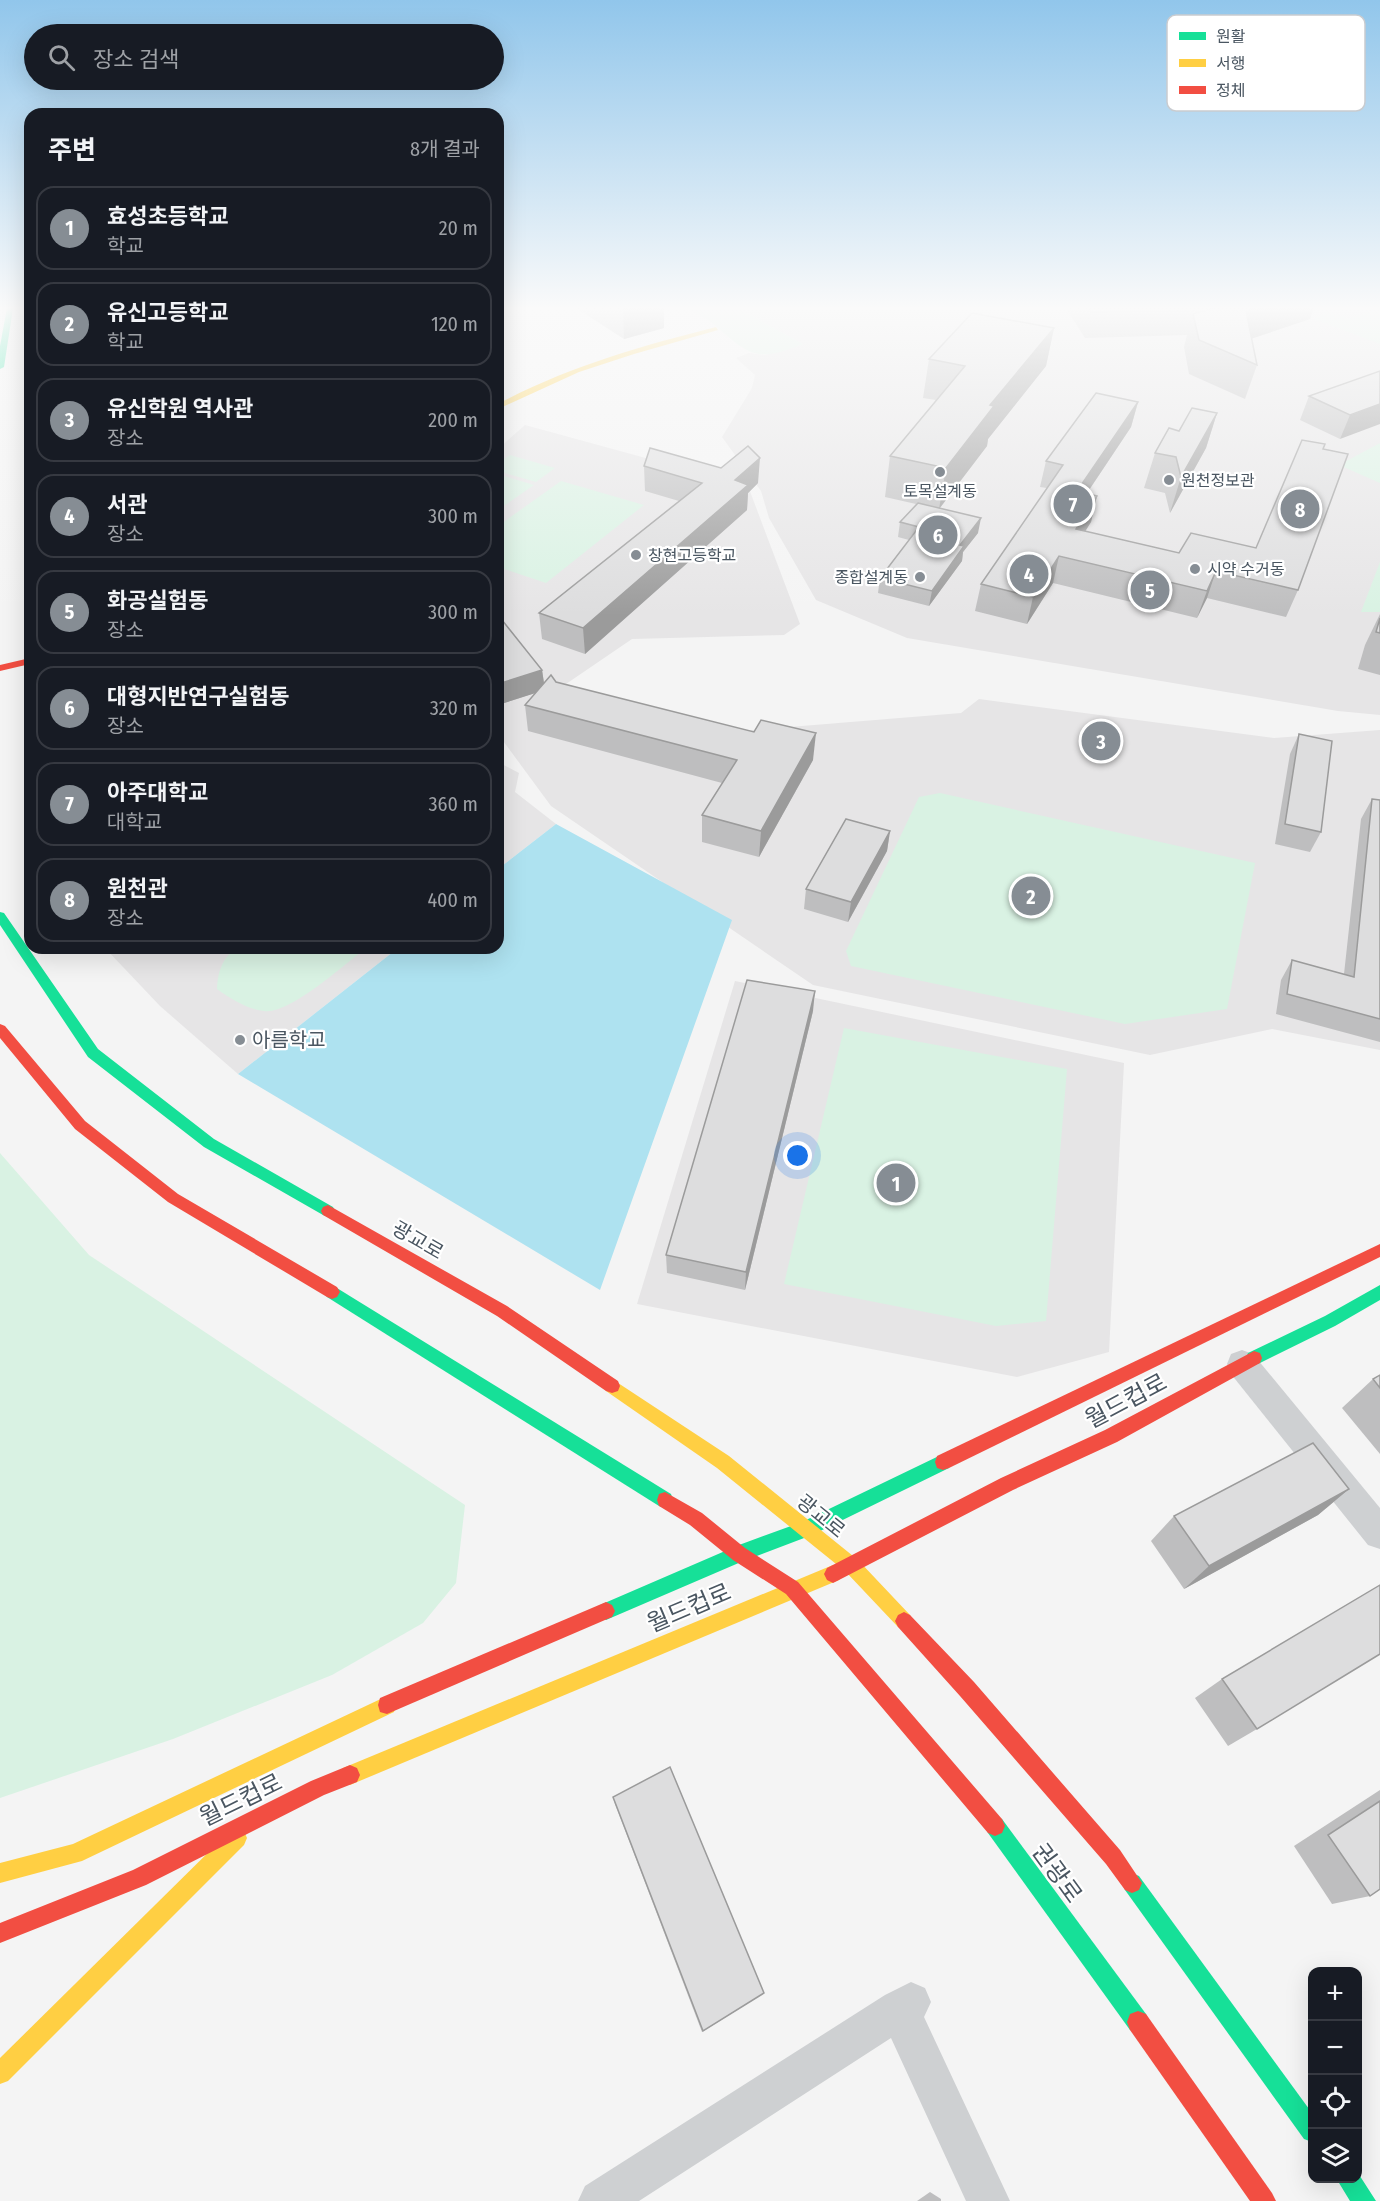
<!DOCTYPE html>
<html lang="ko">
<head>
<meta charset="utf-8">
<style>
	body { margin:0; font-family:"Fira Sans Condensed","Noto Sans KR",sans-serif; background:#20242c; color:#f1f3f6 }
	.controls { position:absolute; right:18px; bottom:18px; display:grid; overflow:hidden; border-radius:12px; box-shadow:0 6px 24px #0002 }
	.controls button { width:54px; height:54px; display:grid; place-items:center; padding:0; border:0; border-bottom:2px solid #363941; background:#171b24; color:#f1f3f6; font:30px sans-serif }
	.you { position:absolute; left:798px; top:1156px; width:21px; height:21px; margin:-15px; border:4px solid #fff; border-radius:50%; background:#1a73e8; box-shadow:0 0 0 9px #1a73e833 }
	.badge { display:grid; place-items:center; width:39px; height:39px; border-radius:50%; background:#868d94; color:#fff; font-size:20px; font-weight:700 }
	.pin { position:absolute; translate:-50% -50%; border:3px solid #fff; box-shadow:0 2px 6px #0006 }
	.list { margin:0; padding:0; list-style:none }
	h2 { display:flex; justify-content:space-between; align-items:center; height:78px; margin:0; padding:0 24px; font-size:26px }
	h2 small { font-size:20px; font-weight:400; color:#9ea1a6 }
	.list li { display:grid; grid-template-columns:39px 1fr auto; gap:18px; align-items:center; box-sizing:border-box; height:84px; margin:0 12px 12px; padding:0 12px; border:2px solid #363941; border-radius:18px }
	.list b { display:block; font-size:22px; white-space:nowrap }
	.list p { margin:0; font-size:20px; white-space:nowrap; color:#9ea1a6 }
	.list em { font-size:20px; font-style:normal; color:#9ea1a6 }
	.icon { flex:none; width:33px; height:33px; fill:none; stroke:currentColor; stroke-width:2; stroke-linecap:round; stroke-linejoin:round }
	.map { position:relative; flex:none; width:1380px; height:2201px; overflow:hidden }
	.search { position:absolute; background:#171b24; box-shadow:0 6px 24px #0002; left:24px; top:24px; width:480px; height:66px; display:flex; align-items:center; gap:15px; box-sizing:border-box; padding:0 21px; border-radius:33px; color:#9ea1a6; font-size:22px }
	.panel { position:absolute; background:#171b24; box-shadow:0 6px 24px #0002; left:24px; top:108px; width:480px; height:846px; border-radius:18px }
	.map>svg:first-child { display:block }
	.education { fill:#e6e5e6 }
	.green { fill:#d9f2e3 }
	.water { fill:#aee2f0 }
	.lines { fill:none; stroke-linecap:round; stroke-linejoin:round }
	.street { fill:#ced0d2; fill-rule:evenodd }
	.fast { fill:#16e098; fill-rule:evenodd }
	.slow { fill:#ffcf43; fill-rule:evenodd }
	.jam { fill:#f24e42; fill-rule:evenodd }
	.wall { fill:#bebebf }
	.shaded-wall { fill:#9b9b9b }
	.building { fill:#ddddde; stroke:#9b9b9b; stroke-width:1.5 }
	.poi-dot { fill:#868d94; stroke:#fff; stroke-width:2 }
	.labels { text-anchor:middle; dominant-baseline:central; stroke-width:4.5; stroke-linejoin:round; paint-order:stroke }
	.far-poi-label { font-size:16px; fill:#4a5661; stroke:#fff; text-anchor:start }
	.poi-label { font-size:20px; fill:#4a5661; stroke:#fff; text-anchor:start }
	.street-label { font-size:20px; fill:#4a5661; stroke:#fff }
	.near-street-label { font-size:24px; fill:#4a5661; stroke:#fff }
	.key { fill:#fff; stroke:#c9ccd0; stroke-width:1.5 }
	.key-label { font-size:16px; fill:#4a5661 }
</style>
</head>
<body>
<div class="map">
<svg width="1380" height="2201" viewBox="0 0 1380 2201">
	<rect width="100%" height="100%" fill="#f4f4f4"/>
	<g class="education">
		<polygon points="737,308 1380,308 1380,715 1338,711 907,638 816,600 769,518 761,491 722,437 752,388 755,375 736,358 749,353 765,355 803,344"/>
		<polygon points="525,425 748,486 800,624 784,635 632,639 566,684 729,732 961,713 979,699 1274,738 1380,730 1380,1050 1272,1029 1150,1055 813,985 551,806 498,734 498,449"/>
		<polygon points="498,762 519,773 515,792 556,824 498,869"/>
		<polygon points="105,948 398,948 238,1074 160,1006"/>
		<polygon points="735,981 1124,1063 1109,1352 1017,1377 637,1304"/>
	</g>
	<g class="green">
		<path d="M688 308H737L803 344C758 362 751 357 716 326 708 319 697 314 688 308Z"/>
		<polygon points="1368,308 1380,308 1380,344 1314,319 1328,311 1348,319 1372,310"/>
		<polygon points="1380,443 1380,483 1339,465"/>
		<polygon points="510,455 555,468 536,482 498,471 498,463"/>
		<polygon points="504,476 534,485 498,510 498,480"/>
		<polygon points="561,481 644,505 546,583 498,567 498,526"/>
		<polygon points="1380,562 1380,612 1361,612"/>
		<polygon points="940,793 1255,863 1227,1009 1125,1024 851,966 846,951 919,797"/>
		<path d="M236 948H366C345 964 289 1015 264 1011 247 1009 231 999 217 989 218 971 222 959 236 948Z"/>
		<polygon points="844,1028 1067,1069 1046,1321 996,1326 784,1284"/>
		<polygon points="0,1153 89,1255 465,1505 456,1583 423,1623 332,1675 173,1739 0,1798"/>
	</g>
	<polygon class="water" points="556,824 732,920 600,1290 238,1074 398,948 498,948 498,869"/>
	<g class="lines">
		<g class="street">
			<polygon points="1242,1350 1253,1354 1380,1508 1380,1549 1368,1545 1231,1374 1227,1364 1231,1354"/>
			<polygon points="911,1982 925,1988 931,2002 924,2017 1010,2201 966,2201 891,2038 639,2201 578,2201 585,2186 885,1995"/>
		</g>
		<g class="fast">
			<polygon points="7,308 13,308 4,367 0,369 0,346"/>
			<polygon points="0,912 4,913 98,1049 214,1139 333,1207 335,1211 333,1215 328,1217 323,1215 204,1147 88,1057 0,925"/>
			<polygon points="332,1285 671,1494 673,1500 671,1506 665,1508 659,1506 327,1297 324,1292 327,1287"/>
			<polygon points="1380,1285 1380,1300 1335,1326 1260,1363 1254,1365 1248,1363 1246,1358 1248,1353 1325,1316"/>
			<polygon points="943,1454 949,1456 951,1462 949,1468 812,1535 741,1562 606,1620 600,1617 597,1611 600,1605 739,1545 802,1522"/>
			<polygon points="995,1816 1002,1819 1146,2014 1149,2022 1146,2030 1138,2033 1130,2030 988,1833 985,1826 988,1819"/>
			<polygon points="1132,1873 1139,1876 1312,2113 1312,2142 1304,2139 1125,1890 1122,1883 1125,1876"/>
			<polygon points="1358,2173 1376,2201 1350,2201 1336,2178 1358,2178"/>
		</g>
		<g class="slow">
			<path d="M716 327 718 330 634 354 579 372 498 409V404C567 367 641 346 716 327Z"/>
			<polygon points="612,1379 729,1456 858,1560 910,1615 913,1621 910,1627 904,1630 898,1627 846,1572 717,1468 606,1391 604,1386 606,1381"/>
			<polygon points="833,1565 839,1568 842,1574 839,1580 350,1785 343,1782 340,1775 343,1768"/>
			<polygon points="387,1696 394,1698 396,1705 394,1712 82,1861 0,1883 0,1863 73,1844"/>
			<polygon points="237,1828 244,1831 247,1838 244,1845 8,2081 0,2084 0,2058 230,1831"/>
		</g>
		<g class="jam">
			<polygon points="30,658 30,664 0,671 0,665"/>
			<polygon points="0,1024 5,1026 85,1121 178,1194 337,1287 340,1292 337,1297 332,1299 327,1297 168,1202 75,1129 0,1038"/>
			<polygon points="328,1205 507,1306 618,1381 620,1386 618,1391 612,1393 606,1391 497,1316 323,1215 321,1211 323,1207"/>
			<polygon points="1380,1244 1380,1257 949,1468 943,1470 937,1468 935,1462 937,1456"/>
			<polygon points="1254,1351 1260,1353 1262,1358 1260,1363 1117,1442 1013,1490 839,1580 833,1583 827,1580 824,1574 827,1568 1001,1478 1105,1430"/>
			<polygon points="665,1492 702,1513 745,1548 798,1582 1002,1819 1005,1826 1002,1833 995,1836 988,1833 786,1594 733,1560 690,1525 659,1506 657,1500 659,1494"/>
			<polygon points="606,1602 612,1605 615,1611 612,1617 387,1714 380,1712 378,1705 380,1698"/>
			<polygon points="904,1612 910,1615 974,1682 1120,1850 1142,1883 1139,1890 1132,1893 1125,1890 1106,1864 960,1696 898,1627 895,1621 898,1615"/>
			<polygon points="350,1765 357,1768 360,1775 357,1782 324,1795 146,1885 0,1943 0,1923 133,1870 311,1781"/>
			<polygon points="1138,2011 1146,2014 1272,2193 1276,2201 1250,2201 1130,2030 1127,2022 1130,2014"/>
		</g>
	</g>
	<g class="wall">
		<polygon points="576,308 664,308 664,328 624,339"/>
		<polygon points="1066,308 1208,308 1209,309 1213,308 1314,308 1310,319 1251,339 1257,365 1245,399 1189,374 1184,347 1187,335 1085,338"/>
		<polygon points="1054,328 1046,366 988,439 987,446 940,508 978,533 963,552 962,561 929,606 878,593 880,578 909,540 898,537 900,522 916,504 885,497 890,456 936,400 923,398 929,359"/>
		<polygon points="1380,371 1340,439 1300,420 1309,396"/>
		<polygon points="1138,402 1131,427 1087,493 1097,496 1091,522 1085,531 1179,553 1256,548 1323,449 1298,590 1286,617 1207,598 1197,618 1053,583 1027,624 975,611 981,584 1047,488 1040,487 1046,461"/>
		<polygon points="1217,413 1206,448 1170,513 1165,493 1144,488 1155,453 1179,431"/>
		<polygon points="644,466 758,483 748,493 747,510 585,654 542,639 539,613 679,501 645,491"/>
		<polygon points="1380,614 1380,675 1358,669 1365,645"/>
		<polygon points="498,615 542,670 544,683 556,682 813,760 759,857 702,842 702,815 722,783 528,731 525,705 535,693 498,705"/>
		<polygon points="1299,734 1321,832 1310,852 1275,844 1290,754"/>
		<polygon points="1372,799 1380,800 1380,1042 1276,1014 1281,980 1292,960 1344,974 1361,819"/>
		<polygon points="890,831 887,851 848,922 804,909 806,889"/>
		<polygon points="813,1011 745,1290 667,1273 666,1255"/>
		<polygon points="1380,1375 1380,1454 1342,1408 1373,1379"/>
		<polygon points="1349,1489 1318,1515 1184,1589 1151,1541 1174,1516"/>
		<polygon points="1222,1679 1257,1729 1228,1746 1195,1698"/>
		<polygon points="1380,1790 1380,1889 1370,1896 1332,1904 1294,1846"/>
		<polygon points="613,1797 764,1993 702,2032 615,1804"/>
		<polygon points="930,2192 941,2199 941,2201 917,2201"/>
	</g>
	<g class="shaded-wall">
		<polygon points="623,308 664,308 664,328 624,339"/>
		<polygon points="1255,308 1314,308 1310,319 1235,344 1246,311"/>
		<polygon points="1054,328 1046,366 988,439 987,446 939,509 946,468 990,405"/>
		<polygon points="1138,402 1131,427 1071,517 1077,491"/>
		<polygon points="1380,404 1380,424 1340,439 1350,415"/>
		<polygon points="1217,413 1206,448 1170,513 1181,477"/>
		<polygon points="760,458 758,483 748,493 747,510 585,654 583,628 735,480"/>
		<polygon points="1097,496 1091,522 1070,556 1076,529"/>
		<polygon points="981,518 978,533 963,552 962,561 929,606 932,591 960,545"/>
		<polygon points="1059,556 1053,583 1027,624 1033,597"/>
		<polygon points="1216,571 1207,598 1197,618 1207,591"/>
		<polygon points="542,670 545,690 498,705 498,684"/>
		<polygon points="816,733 813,760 759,857 761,831"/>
		<polygon points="890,831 887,851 848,922 851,902"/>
		<polygon points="815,991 813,1011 745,1290 746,1272"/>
		<polygon points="1349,1489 1318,1515 1184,1589 1209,1566"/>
	</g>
	<g class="building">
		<polygon points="1088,308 1208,308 1209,310 1091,312"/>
		<polygon points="1213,308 1255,308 1246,311 1257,365 1199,340 1193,314"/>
		<polygon points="972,313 1054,328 990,405 994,406 946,468 890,456 965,366 929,359"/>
		<polygon points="1380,371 1380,404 1350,415 1309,396"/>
		<polygon points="1096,393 1138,402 1077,491 1097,496 1076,529 1179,553 1191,533 1256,548 1302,440 1325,444 1323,449 1348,454 1298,590 1216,571 1207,591 1059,556 1033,597 981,584 1063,465 1046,461"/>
		<polygon points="1192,408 1217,413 1181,477 1176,457 1155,453 1169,428 1179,431"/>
		<polygon points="748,446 760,458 735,480 748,485 583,628 539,613 702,483 644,466 650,448 721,468"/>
		<polygon points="918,503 981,518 960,545 964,546 932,591 880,578 919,527 900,522"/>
		<polygon points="498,615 542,670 498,684"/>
		<polygon points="1380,618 1380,633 1376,632"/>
		<polygon points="551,675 556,682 754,732 761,720 816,733 761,831 702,815 737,760 525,705"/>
		<polygon points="1299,734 1332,741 1321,832 1285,824"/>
		<polygon points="1372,799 1380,800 1380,1019 1287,994 1292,960 1354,977"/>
		<polygon points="846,819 890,831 851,902 806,889"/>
		<polygon points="747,980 815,991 746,1272 666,1255"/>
		<polygon points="1380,1375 1380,1388 1373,1379"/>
		<polygon points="1313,1443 1349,1489 1209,1566 1174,1516"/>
		<polygon points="1380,1585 1380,1654 1257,1729 1222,1679"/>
		<polygon points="670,1767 764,1993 703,2031 613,1797"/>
		<polygon points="1380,1801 1380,1889 1370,1896 1328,1835"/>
	</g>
	<linearGradient id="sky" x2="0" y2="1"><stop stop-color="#91c6eb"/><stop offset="0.5" stop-color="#fafafa"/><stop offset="1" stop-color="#fafafa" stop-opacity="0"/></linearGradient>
	<rect width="1380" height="616" fill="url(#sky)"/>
	<g class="poi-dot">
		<circle cx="940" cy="472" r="6"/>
		<circle cx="1169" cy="480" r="6"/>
		<circle cx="636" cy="555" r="6"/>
		<circle cx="1195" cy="569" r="6"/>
		<circle cx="920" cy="577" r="6"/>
		<circle cx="240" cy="1040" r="6"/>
	</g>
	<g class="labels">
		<g class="far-poi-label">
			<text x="1181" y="480">원천정보관</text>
			<text x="940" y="491" text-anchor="middle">토목설계동</text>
			<text x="648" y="555">창현고등학교</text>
			<text x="1207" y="569">시약 수거동</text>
			<text x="908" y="577" text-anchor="end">종합설계동</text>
		</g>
		<g class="poi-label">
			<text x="252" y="1040">아름학교</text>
		</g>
		<g class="street-label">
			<text transform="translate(418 1240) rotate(30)">광교로</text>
			<text transform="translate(821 1516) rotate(39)">광교로</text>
		</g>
		<g class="near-street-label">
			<text transform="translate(1126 1401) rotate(-28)">월드컵로</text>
			<text transform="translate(689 1608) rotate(-23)">월드컵로</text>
			<text transform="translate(241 1800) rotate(-26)">월드컵로</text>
			<text transform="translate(1057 1873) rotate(54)">권광로</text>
		</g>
	</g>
	<rect x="1167" y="15" width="198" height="96" rx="9" class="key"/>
	<rect x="1179" y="32" width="27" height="8" fill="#16e098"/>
	<rect x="1179" y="59" width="27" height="8" fill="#ffcf43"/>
	<rect x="1179" y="86" width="27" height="8" fill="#f24e42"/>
	<g class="key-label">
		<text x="1216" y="42">원활</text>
		<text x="1216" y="69">서행</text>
		<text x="1216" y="96">정체</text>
	</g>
</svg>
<div class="controls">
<button>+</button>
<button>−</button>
<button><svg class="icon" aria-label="locate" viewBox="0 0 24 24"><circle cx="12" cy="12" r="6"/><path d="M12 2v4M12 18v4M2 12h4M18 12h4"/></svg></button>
<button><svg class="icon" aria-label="layers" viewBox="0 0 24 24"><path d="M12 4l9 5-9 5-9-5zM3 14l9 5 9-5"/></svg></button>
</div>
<div class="you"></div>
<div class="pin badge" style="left:896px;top:1183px">1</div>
<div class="pin badge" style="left:1031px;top:896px">2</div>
<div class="pin badge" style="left:1101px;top:741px">3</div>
<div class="pin badge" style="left:1029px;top:574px">4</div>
<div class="pin badge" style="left:1150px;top:590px">5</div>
<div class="pin badge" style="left:938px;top:535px">6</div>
<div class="pin badge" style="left:1073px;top:504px">7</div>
<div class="pin badge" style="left:1300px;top:509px">8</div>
<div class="search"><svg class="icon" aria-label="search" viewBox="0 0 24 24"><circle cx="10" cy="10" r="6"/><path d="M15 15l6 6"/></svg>장소 검색</div>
<section class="panel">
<h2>주변<small>8개 결과</small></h2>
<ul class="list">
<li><span class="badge">1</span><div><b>효성초등학교</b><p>학교</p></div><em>20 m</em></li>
<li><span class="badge">2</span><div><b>유신고등학교</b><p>학교</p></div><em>120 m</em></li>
<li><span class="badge">3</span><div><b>유신학원 역사관</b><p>장소</p></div><em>200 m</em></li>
<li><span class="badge">4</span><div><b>서관</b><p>장소</p></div><em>300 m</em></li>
<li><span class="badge">5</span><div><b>화공실험동</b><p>장소</p></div><em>300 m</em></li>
<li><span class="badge">6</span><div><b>대형지반연구실험동</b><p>장소</p></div><em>320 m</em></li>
<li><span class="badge">7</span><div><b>아주대학교</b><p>대학교</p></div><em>360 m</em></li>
<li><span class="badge">8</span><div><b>원천관</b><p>장소</p></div><em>400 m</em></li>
</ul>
</section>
</div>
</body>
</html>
